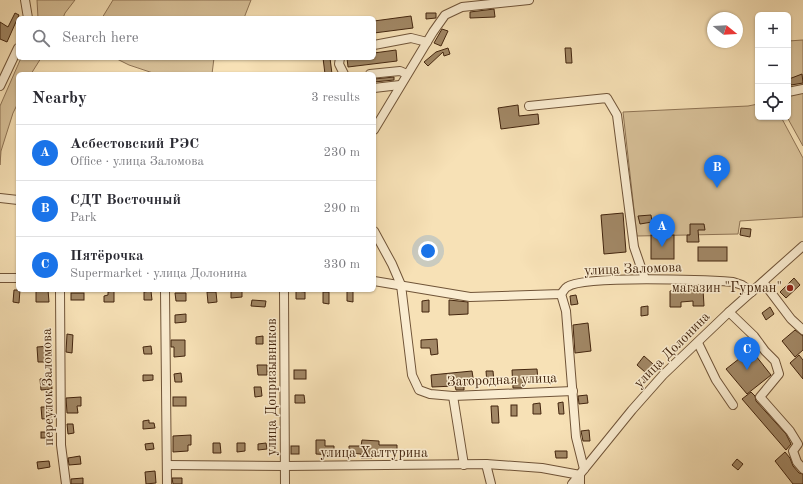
<!DOCTYPE html>
<html lang="en">
<head>
<meta charset="utf-8">
<style>
	body { margin:0; font-family:"Old Standard TT",serif; background:#f7f7f7; color:#2b2b33 }
	.controls { position:absolute; right:12px; top:12px; display:grid; overflow:hidden; border-radius:6px; box-shadow:0 1px 3px #0004 }
	.controls button { width:36px; height:36px; display:grid; place-items:center; padding:0; border:0; border-bottom:1px solid #e1e1e2; background:#fff; color:#2b2b33; font:20px sans-serif }
	.compass { position:absolute; left:707px; top:12px; width:36px; height:36px; border-radius:50%; background:#fff; box-shadow:0 1px 3px #0004; rotate:108deg }
	.you { position:absolute; left:428px; top:251px; width:14px; height:14px; margin:-10px; border:3px solid #fff; border-radius:50%; background:#1a73e8; box-shadow:0 0 0 6px #1a73e833 }
	.badge { display:grid; place-items:center; width:26px; height:26px; border-radius:50%; background:#1a73e8; color:#fff; font-size:13px; font-weight:700 }
	.pin { position:absolute; translate:-50% -33px; filter:drop-shadow(0 1px 2px #0008) }
	.pin::after { content:''; position:absolute; top:21px; width:14px; height:12px; background:inherit; clip-path:polygon(0 0,100% 0,50% 100%) }
	.list { margin:0; padding:0; list-style:none }
	h2 { display:flex; justify-content:space-between; align-items:center; height:52px; margin:0; padding:0 16px; font-size:17px }
	h2 small { font-size:13px; font-weight:400; color:#7c7c81 }
	.list li { display:grid; grid-template-columns:26px 1fr auto; gap:12px; align-items:center; box-sizing:border-box; height:56px; padding:0 16px; border-top:1px solid #e1e1e2 }
	.list b { display:block; font-size:15px; white-space:nowrap }
	.list p { margin:0; font-size:13px; white-space:nowrap; color:#7c7c81 }
	.list em { font-size:13px; font-style:normal; color:#7c7c81 }
	.icon { flex:none; width:22px; height:22px; fill:none; stroke:currentColor; stroke-width:2; stroke-linecap:round; stroke-linejoin:round }
	.map { position:relative; flex:none; width:803px; height:484px; overflow:hidden }
	.search { position:absolute; background:#fff; box-shadow:0 1px 3px #0004; left:16px; top:16px; width:360px; height:44px; display:flex; align-items:center; gap:10px; box-sizing:border-box; padding:0 14px; border-radius:6px; color:#7c7c81; font-size:15px }
	.panel { position:absolute; background:#fff; box-shadow:0 1px 3px #0004; left:16px; top:72px; width:360px; height:220px; border-radius:6px }
	.map>svg:first-child { display:block }
	.green { fill:#d8c199; stroke:#8e7354 }
	.building { fill:#a18765; stroke:#43250e }
	.lines { fill:none; stroke-linecap:round; stroke-linejoin:round }
	.minor-casing { stroke:#705438; stroke-width:10 }
	.minor { stroke:#faecd0; stroke-width:8 }
	.poi-dot { fill:#8f2418; stroke:#faecd0; stroke-width:1.5 }
	.labels { text-anchor:middle; dominant-baseline:central; stroke-width:3; stroke-linejoin:round; paint-order:stroke }
	.street-label { font-size:14px; fill:#43250e; stroke:#faecd0 }
	.poi-label { font-size:14px; fill:#43250e; stroke:#faecd0; text-anchor:end }
</style>
</head>
<body>
<div class="map">
<svg width="803" height="484" viewBox="0 0 803 484">
	<rect width="100%" height="100%" fill="#f7e1b6"/>
	<filter id="stains"><feTurbulence type="fractalNoise" baseFrequency=".005" numOctaves="4"/><feColorMatrix values="0 0 0 0 .2 0 0 0 0 .09 0 0 0 0 .02 0 0 0 .5 -.17"/></filter>
	<radialGradient id="worn" r=".72"><stop offset=".6" stop-color="#630" stop-opacity="0"/><stop offset="1" stop-color="#630" stop-opacity=".3"/></radialGradient>
	<g class="green">
		<polygon points="37,0 75,0 65,13 63,18 38,18"/>
		<polygon points="113,0 251,0 244,18 102,18"/>
		<polygon points="803,40 803,146 787,117 788,117 788,41"/>
		<polygon points="21,58 41,58 31,74 18,74 18,103 13,113 1,151 0,165 0,106"/>
		<polygon points="115,58 214,58 212,74 156,74 129,65"/>
		<polygon points="758,104 758,117 781,117 803,158 803,217 740,221 738,234 637,236 623,112 748,106"/>
	</g>
	<g class="building">
		<polygon points="494,9 495,17 470,18 470,12"/>
		<polygon points="15,13 19,15 7,42 0,39 0,22 8,27"/>
		<polygon points="426,13 436,13 436,18 426,19"/>
		<polygon points="411,16 413,28 374,33 374,21"/>
		<polygon points="442,29 448,31 441,46 434,43"/>
		<polygon points="448,48 450,54 444,56 443,52 428,66 424,62 436,52"/>
		<polygon points="565,48 571,48 572,63 566,63"/>
		<polygon points="396,50 397,61 348,67 347,58 374,58 374,53"/>
		<polygon points="323,58 330,58 332,74 325,74"/>
		<polygon points="802,74 803,83 791,85 789,79"/>
		<polygon points="394,77 394,80 374,82 374,79"/>
		<polygon points="518,105 519,116 538,114 539,124 501,129 498,108"/>
		<polygon points="623,213 626,252 604,254 601,215"/>
		<polygon points="651,215 652,222 640,224 638,216"/>
		<polygon points="690,224 704,224 705,230 698,230 699,242 687,242 687,235 690,235"/>
		<polygon points="741,228 751,229 750,237 740,235"/>
		<rect x="651" y="235" width="23" height="24"/>
		<rect x="698" y="247" width="29" height="14"/>
		<polygon points="794,278 800,285 786,298 780,292"/>
		<polygon points="703,289 704,306 693,306 693,301 681,302 681,307 670,307 670,291"/>
		<polygon points="14,290 20,290 19,303 13,302"/>
		<polygon points="36,290 48,290 49,302 36,302"/>
		<polygon points="347,290 353,290 353,302 347,301"/>
		<polygon points="114,291 114,302 104,302 104,296 108,295 108,292"/>
		<polygon points="151,291 152,300 144,300 144,292"/>
		<polygon points="231,291 242,291 242,297 231,298"/>
		<polygon points="296,291 305,292 305,299 296,299"/>
		<polygon points="207,292 216,292 217,302 208,303"/>
		<polygon points="323,292 329,292 329,304 323,303"/>
		<rect x="71" y="293" width="13" height="7"/>
		<polygon points="175,293 186,293 186,301 176,301"/>
		<polygon points="576,295 578,304 571,305 570,296"/>
		<polygon points="252,300 266,301 265,307 251,306"/>
		<polygon points="429,300 429,312 422,312 422,301"/>
		<polygon points="449,300 468,302 468,314 449,315"/>
		<polygon points="648,306 648,315 641,316 641,307"/>
		<polygon points="770,307 774,314 766,320 762,313"/>
		<polygon points="186,314 186,322 175,323 175,315"/>
		<polygon points="588,323 591,351 575,353 573,325"/>
		<polygon points="795,330 803,336 803,350 795,357 782,341"/>
		<polygon points="67,334 73,335 72,353 66,352"/>
		<polygon points="263,336 263,344 256,344 256,337"/>
		<polygon points="437,339 438,354 431,355 430,348 421,348 421,340"/>
		<polygon points="171,340 185,340 185,356 174,357 174,347 171,347"/>
		<polygon points="50,346 51,362 38,362 37,347"/>
		<polygon points="151,346 152,354 144,354 143,347"/>
		<polygon points="753,348 758,354 756,356 771,375 747,394 726,369"/>
		<polygon points="799,355 803,360 803,379 790,363"/>
		<polygon points="644,356 653,364 645,372 637,365"/>
		<polygon points="257,365 267,365 267,375 258,375"/>
		<polygon points="537,369 538,380 522,383 522,388 513,388 512,370"/>
		<rect x="294" y="370" width="12" height="9"/>
		<polygon points="472,371 474,384 464,385 464,390 456,390 455,386 432,387 431,375"/>
		<polygon points="486,371 493,371 494,382 487,383"/>
		<polygon points="181,373 182,382 175,382 174,374"/>
		<polygon points="143,375 153,375 153,380 143,381"/>
		<polygon points="51,378 52,389 41,390 40,379"/>
		<polygon points="254,387 261,387 262,396 255,397"/>
		<polygon points="751,392 755,396 756,401 786,434 791,444 786,450 742,399"/>
		<polygon points="295,395 304,395 305,403 295,403"/>
		<polygon points="587,395 588,403 579,404 578,396"/>
		<polygon points="81,397 81,406 77,406 78,413 67,413 66,398"/>
		<rect x="173" y="397" width="13" height="9"/>
		<polygon points="563,402 564,414 559,414 558,403"/>
		<polygon points="540,403 541,414 533,414 533,404"/>
		<rect x="511" y="405" width="6" height="11"/>
		<polygon points="491,406 498,406 499,423 492,423"/>
		<polygon points="41,407 51,407 51,418 42,419"/>
		<polygon points="149,420 149,423 154,423 155,428 143,429 143,421"/>
		<polygon points="67,424 73,424 74,433 68,434"/>
		<polygon points="589,430 590,441 583,441 581,431"/>
		<rect x="41" y="432" width="11" height="6"/>
		<polygon points="191,435 191,445 188,445 188,451 173,452 173,436"/>
		<polygon points="316,440 325,440 325,446 334,446 334,455 316,454"/>
		<polygon points="362,440 379,441 379,445 397,445 397,453 372,453 372,458 361,458 361,454 349,453 349,446 361,446"/>
		<polygon points="153,443 154,449 146,450 145,444"/>
		<polygon points="213,443 220,443 221,453 213,453"/>
		<polygon points="237,443 245,443 245,451 237,452"/>
		<polygon points="266,443 267,449 258,450 258,444"/>
		<rect x="291" y="446" width="8" height="8"/>
		<polygon points="555,451 567,451 567,458 556,458"/>
		<polygon points="785,452 790,458 793,466 799,473 803,474 803,484 793,484 775,461"/>
		<polygon points="80,456 81,464 69,465 68,458"/>
		<polygon points="737,459 743,464 738,470 732,465"/>
		<polygon points="49,461 50,467 38,469 37,462"/>
		<polygon points="155,471 156,483 146,484 145,472"/>
		<polygon points="83,478 83,484 71,484 71,479"/>
		<polygon points="172,478 182,478 182,484 173,484"/>
	</g>
	<g class="lines">
		<defs>
			<g id="minor">
				<polyline points="25,0 28,18"/>
				<polyline points="374,45 411,38 427,42"/>
				<polyline points="340,58 339,64 344,74"/>
				<polyline points="370,74 400,71 407,74"/>
				<polyline points="0,86 18,48"/>
				<polyline points="374,88 400,85"/>
				<polyline points="788,92 803,89"/>
				<polyline points="529,106 607,98 617,115 634,247 645,279"/>
				<polyline points="374,130 433,32 445,15 462,7 529,0"/>
				<polyline points="0,198 18,200"/>
				<polyline points="374,231 392,264 401,285 412,375 419,390 430,394 453,396 573,391"/>
				<polyline points="0,278 18,278"/>
				<path d="M374 281 470 297 561 294C563 292 565 288 567 287 583 275 708 280 733 282L742 285 752 292"/>
				<polyline points="763,282 791,319 803,330"/>
				<polyline points="60,290 61,445 66,484"/>
				<polyline points="165,290 167,484"/>
				<polyline points="284,290 285,484"/>
				<polyline points="561,294 566,311 576,437 584,469"/>
				<polyline points="729,312 754,336 765,351 775,361 779,374 760,397 790,431 798,444 793,451 797,462 803,469"/>
				<polyline points="698,343 716,380 733,405"/>
				<polyline points="453,396 464,465"/>
				<polyline points="486,464 491,484"/>
				<polyline points="167,465 285,466 486,464 542,468 580,475 580,484"/>
				<polyline points="572,484 632,410 663,375 729,312 803,246"/>
			</g>
		</defs>
		<use href="#minor" class="minor-casing"/>
		<use href="#minor" class="minor"/>
	</g>
	<circle class="poi-dot" cx="790" cy="288" r="4"/>
	<g class="labels">
		<g class="street-label">
			<text transform="translate(633 269) rotate(-2)">улица Заломова</text>
			<text transform="translate(672 350) rotate(-45)">улица Долонина</text>
			<text transform="translate(502 380) rotate(-2)">Загородная улица</text>
			<text transform="translate(48 387) rotate(-91)">переулок Заломова</text>
			<text transform="translate(272 387) rotate(-90)">улица Допризывников</text>
			<text x="374" y="453">улица Халтурина</text>
		</g>
		<g class="poi-label">
			<text x="782" y="288">магазин "Гурман"</text>
		</g>
	</g>
	<rect width="100%" height="100%" filter="url(#stains)"/>
	<rect width="100%" height="100%" fill="url(#worn)"/>
</svg>
<div class="controls">
<button>+</button>
<button>−</button>
<button><svg class="icon" aria-label="locate" viewBox="0 0 24 24"><circle cx="12" cy="12" r="6"/><path d="M12 2v4M12 18v4M2 12h4M18 12h4"/></svg></button>
</div>
<svg class="compass" viewBox="-18 -18 36 36"><path d="M0-13l5 13h-10z" fill="#e53935"/><path d="M0 13l5-13h-10z" fill="#7c7c81"/></svg>
<div class="you"></div>
<div class="pin badge" style="left:662px;top:247px">A</div>
<div class="pin badge" style="left:717px;top:188px">B</div>
<div class="pin badge" style="left:747px;top:370px">C</div>
<div class="search"><svg class="icon" aria-label="search" viewBox="0 0 24 24"><circle cx="10" cy="10" r="6"/><path d="M15 15l6 6"/></svg>Search here</div>
<section class="panel">
<h2>Nearby<small>3 results</small></h2>
<ul class="list">
<li><span class="badge">A</span><div><b>Асбестовский РЭС</b><p>Office · улица Заломова</p></div><em>230 m</em></li>
<li><span class="badge">B</span><div><b>СДТ Восточный</b><p>Park</p></div><em>290 m</em></li>
<li><span class="badge">C</span><div><b>Пятёрочка</b><p>Supermarket · улица Долонина</p></div><em>330 m</em></li>
</ul>
</section>
</div>
</body>
</html>
